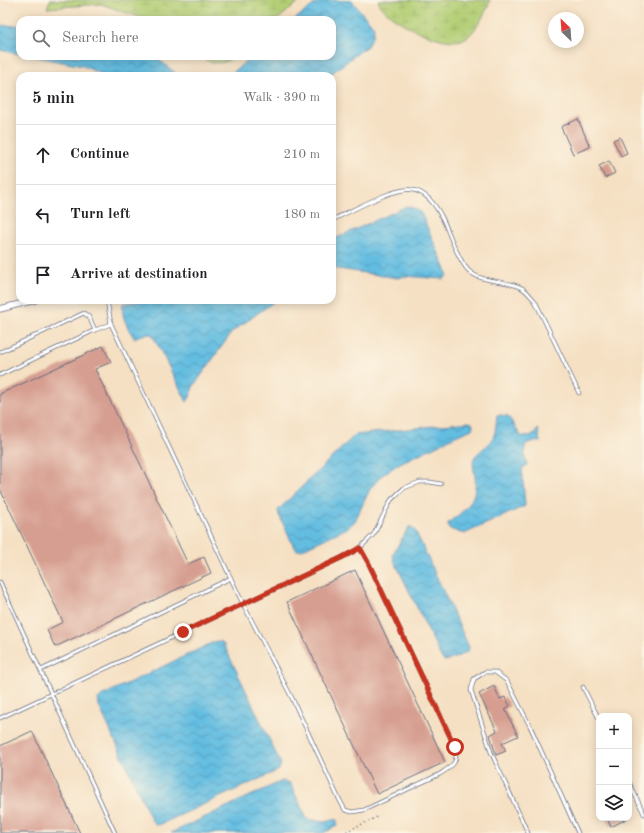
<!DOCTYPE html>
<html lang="en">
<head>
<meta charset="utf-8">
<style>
	body { margin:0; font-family:"Old Standard TT",serif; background:#f6f6f6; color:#202124 }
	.controls { position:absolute; right:12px; bottom:12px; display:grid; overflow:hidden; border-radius:8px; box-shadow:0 2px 10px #0003 }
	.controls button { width:36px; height:36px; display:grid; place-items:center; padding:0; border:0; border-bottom:1px solid #e0e0e0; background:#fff; color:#202124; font:20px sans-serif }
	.compass { position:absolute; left:548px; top:12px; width:36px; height:36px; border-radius:50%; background:#fff; box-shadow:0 2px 10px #0003; rotate:335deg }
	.stop { position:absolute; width:12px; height:12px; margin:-9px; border:3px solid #c8321e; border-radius:50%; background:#fff }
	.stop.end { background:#c8321e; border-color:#fff; box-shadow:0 1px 4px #0008 }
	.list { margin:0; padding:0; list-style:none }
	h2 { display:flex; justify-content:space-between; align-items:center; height:52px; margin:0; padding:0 16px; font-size:17px }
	h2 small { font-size:13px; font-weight:400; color:#757577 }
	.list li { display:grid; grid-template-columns:26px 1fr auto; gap:12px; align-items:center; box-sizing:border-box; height:60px; padding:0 16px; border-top:1px solid #e0e0e0 }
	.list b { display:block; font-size:15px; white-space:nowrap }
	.list em { font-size:13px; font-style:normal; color:#757577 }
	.icon { flex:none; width:22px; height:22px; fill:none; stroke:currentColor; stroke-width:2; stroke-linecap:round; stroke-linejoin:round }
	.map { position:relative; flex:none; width:644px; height:833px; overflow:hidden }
	.search { position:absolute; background:#fff; box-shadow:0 2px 10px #0003; left:16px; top:16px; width:320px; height:44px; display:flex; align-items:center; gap:10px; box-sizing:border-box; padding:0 14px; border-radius:12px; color:#757577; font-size:15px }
	.panel { position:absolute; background:#fff; box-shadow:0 2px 10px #0003; left:16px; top:72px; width:320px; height:232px; border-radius:12px }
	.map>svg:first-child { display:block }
	.wetland { fill:url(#wetland-marsh); stroke:#677e69 }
	.water { fill:url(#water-waves); stroke:#3f76a0 }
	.building { fill:#d69e90 }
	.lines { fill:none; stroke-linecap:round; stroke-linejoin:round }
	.lane-casing { stroke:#676d81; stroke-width:4.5 }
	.street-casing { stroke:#676d81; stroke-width:7 }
	.path { stroke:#676d81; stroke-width:1.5; stroke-dasharray:1 3; stroke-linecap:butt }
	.lane { stroke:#fff; stroke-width:3 }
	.street { stroke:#fff; stroke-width:5.5 }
	.route { stroke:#c8321e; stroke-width:5 }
</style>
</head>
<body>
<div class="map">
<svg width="644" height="833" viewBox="0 0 644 833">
	<defs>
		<pattern id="wetland-marsh" width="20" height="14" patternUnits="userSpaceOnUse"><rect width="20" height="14" fill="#b3ce74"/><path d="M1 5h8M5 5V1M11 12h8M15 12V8" fill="none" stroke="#99b167"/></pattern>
		<pattern id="water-waves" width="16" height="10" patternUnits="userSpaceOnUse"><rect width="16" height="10" fill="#63bde1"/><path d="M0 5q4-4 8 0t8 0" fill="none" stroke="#519aba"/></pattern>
	</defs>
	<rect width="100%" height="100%" fill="#fcf5e5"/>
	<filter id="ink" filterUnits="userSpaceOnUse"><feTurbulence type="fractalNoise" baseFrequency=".025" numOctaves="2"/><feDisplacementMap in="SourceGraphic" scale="8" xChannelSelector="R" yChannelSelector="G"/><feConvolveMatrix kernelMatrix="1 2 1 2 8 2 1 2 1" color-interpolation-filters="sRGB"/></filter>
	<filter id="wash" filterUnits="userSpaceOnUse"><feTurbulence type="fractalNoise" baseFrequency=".012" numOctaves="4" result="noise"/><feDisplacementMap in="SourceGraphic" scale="16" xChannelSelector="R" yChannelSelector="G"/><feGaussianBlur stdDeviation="0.9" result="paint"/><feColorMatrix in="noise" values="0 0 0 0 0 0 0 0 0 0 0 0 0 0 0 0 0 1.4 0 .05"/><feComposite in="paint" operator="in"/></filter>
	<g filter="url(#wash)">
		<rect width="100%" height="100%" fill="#f5e0c3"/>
		<g class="wetland">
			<polygon points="50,0 301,0 277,20 148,20 101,4 47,8"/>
			<path d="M378 0H490V1C485 13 475 36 461 40 442 46 384 20 378 0Z"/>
			<path d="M196 56H236C220 67 213 63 196 56Z"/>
		</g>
		<g class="water">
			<polygon points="320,0 352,1 374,27 373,35 367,46 328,76 229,76 252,56 332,56 332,20 294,20"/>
			<polygon points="0,25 8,26 20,25 20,54 0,50"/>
			<polygon points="31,56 154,56 179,76 106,76 83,66"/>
			<polygon points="407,206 416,209 421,213 447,272 447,276 444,279 405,276 398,278 332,268 332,240"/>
			<path d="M157 300H276L232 332 193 387 190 397 187 402 152 334 141 335 134 338C128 327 120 316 123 303Z"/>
			<path d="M500 415 508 416 521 436C527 438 535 435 538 429L540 442C520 439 524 452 527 465L522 469 525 506 464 534 450 529 447 524C465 510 478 501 475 476 474 471 472 463 474 458 477 452 489 446 493 438 496 431 496 423 497 416Z"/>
			<polygon points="469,422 472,423 473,426 472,429 453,437 434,447 400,463 382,475 370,489 355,521 347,528 301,550 297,550 294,547 279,515 278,510 355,435"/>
			<polygon points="409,527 412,527 415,530 469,647 468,651 457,657 445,661 442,659 394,560 393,554"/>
			<polygon points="216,641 222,642 225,647 281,764 279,770 161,824 156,825 152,821 99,706 98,699 101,696"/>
			<polygon points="282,781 290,783 307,819 324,822 337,819 337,826 323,833 171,833"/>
		</g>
		<g id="blocks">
			<g class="building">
				<polygon points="578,119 590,147 573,154 561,127"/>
				<polygon points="620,137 627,153 621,156 613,140"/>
				<polygon points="609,161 615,173 605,178 599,166"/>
				<polygon points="103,346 111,362 95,369 188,564 204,557 211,573 55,647 47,630 63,622 0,489 0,394"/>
				<polygon points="355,570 445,762 377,794 287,602"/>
				<polygon points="494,686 500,699 505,697 510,706 505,709 518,736 502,743 506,751 496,755 490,735 497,731 479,694"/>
				<polygon points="32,731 80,833 0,833 0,746"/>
				<polygon points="607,818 628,818 611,827"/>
			</g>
		</g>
	</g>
	<g filter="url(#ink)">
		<use href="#blocks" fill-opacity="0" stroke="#676d81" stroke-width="1"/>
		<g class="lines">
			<defs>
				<g id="lane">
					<path d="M332 220C350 212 395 186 413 190 429 193 439 210 445 224 450 236 459 261 468 270 482 284 505 279 522 288 527 291 531 297 535 301L579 393"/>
					<path d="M107 300 111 324 243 604 291 696 337 795 345 810 352 812 364 810 440 774C452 766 459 763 455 747L369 564 360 548"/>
					<polyline points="0,352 84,313 89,317 95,330 111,324"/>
					<polyline points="0,375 95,330"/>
					<polyline points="0,582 115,833"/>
					<polyline points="41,670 231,578"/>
					<polyline points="583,687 599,719"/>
					<polyline points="0,718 341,558 360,548 374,534 391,500 404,488 420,482 430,482 441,484"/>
					<polyline points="629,782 644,814"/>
					<polyline points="528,833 491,752 471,690 474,679 485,672 495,672 507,681 530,726 578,833"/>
				</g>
				<polyline id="street" points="0,309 35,300"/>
			</defs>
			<use href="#lane" class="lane-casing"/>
			<use href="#street" class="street-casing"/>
			<polyline class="path" points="343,833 379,816"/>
			<use href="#lane" class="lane"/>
			<use href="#street" class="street"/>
		</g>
	</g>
	<g class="lines" filter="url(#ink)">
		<polyline class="route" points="183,632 341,558 360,548 369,564 455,747"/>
	</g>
</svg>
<div class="controls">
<button>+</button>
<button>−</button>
<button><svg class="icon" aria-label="layers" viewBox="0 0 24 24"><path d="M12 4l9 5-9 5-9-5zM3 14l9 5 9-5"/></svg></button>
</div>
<svg class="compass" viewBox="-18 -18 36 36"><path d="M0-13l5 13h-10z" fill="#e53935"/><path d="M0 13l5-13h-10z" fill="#757577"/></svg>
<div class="stop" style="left:455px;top:747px"></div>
<div class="stop end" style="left:183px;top:632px"></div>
<div class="search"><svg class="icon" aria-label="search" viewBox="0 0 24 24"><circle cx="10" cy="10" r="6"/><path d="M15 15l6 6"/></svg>Search here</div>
<section class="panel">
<h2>5 min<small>Walk · 390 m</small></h2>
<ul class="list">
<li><svg class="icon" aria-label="ahead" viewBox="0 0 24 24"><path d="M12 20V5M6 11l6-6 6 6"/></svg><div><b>Continue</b></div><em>210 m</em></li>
<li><svg class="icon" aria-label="left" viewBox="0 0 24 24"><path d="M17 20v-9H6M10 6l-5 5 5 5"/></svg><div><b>Turn left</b></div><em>180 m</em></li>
<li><svg class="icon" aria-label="arrive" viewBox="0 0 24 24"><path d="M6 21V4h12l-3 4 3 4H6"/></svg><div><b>Arrive at destination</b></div></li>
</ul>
</section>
</div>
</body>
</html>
